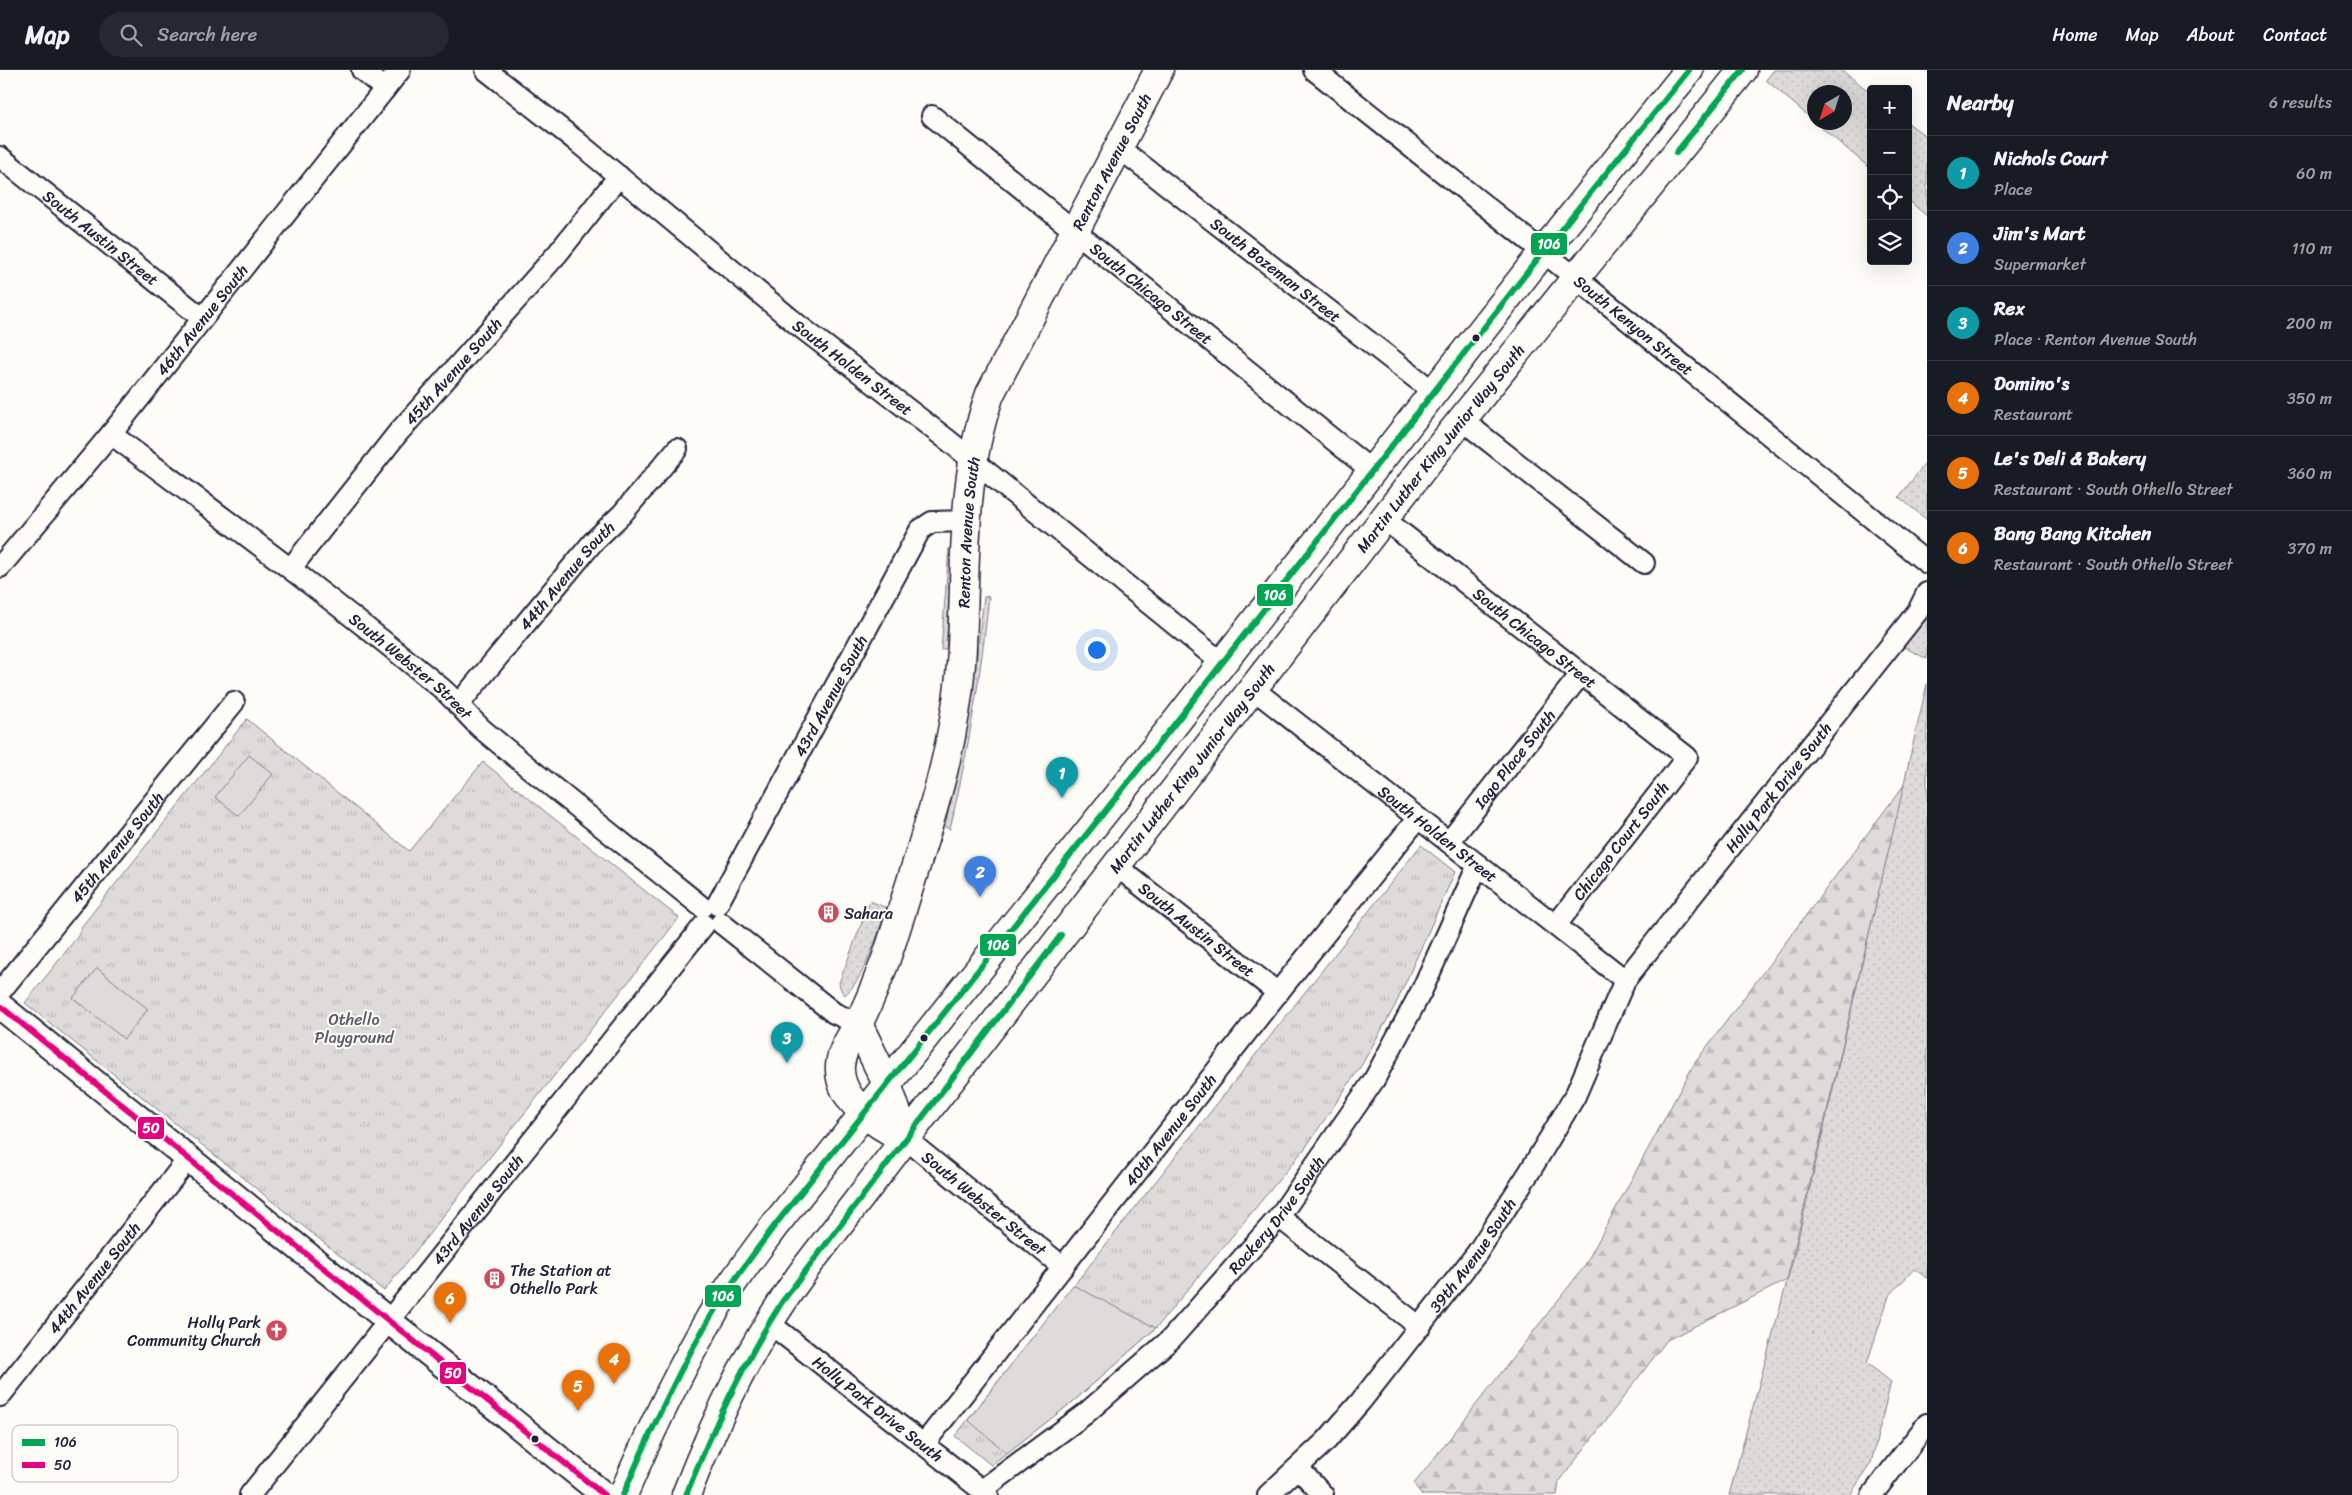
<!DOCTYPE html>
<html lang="en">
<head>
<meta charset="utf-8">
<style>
	body { margin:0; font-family:Sriracha,sans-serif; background:#242831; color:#f1f3f6 }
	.controls { position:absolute; right:15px; top:15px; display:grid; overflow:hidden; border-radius:5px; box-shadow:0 5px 20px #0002 }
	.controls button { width:45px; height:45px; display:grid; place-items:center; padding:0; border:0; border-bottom:1px solid #363941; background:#171b24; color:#f1f3f6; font:25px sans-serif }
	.compass { position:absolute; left:1807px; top:15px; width:45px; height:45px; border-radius:50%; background:#171b24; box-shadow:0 5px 20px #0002; rotate:219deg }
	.you { position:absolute; left:1096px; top:579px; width:18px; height:18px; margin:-12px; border:4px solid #fff; border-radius:50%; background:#1a73e8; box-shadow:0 0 0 8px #1a73e833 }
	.badge { display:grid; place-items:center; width:32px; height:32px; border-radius:50%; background:#d1495b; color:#fff; font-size:16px; font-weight:700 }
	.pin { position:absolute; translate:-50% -41px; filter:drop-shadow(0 1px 2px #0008) }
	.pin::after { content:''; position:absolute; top:26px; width:18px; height:15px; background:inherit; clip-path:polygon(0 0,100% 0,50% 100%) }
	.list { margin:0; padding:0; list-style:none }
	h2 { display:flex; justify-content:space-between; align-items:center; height:65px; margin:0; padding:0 20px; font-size:21px }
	h2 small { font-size:16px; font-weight:400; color:#9ea1a6 }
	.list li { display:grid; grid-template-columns:32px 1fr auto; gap:15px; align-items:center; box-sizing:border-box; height:75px; padding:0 20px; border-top:1px solid #363941 }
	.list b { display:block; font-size:19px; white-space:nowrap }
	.list p { margin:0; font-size:16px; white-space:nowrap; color:#9ea1a6 }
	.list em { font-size:16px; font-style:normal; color:#9ea1a6 }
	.icon { flex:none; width:28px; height:28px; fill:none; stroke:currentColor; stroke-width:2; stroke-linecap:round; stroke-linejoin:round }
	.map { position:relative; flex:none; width:1927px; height:1425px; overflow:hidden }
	header { display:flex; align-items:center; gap:30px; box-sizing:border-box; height:70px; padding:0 25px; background:#171b24; border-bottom:1px solid #363941 }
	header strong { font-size:24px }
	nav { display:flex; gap:28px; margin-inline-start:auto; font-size:18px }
	.search { width:350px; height:45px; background:#242831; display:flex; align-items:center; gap:12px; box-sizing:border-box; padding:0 18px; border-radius:28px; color:#9ea1a6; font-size:19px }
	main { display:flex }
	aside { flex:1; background:#171b24 }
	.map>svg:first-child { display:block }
	.grass { fill:url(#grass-dots); stroke:#807f8b }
	.forest { fill:url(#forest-firs); stroke:#807f8b }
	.park { fill:url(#park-tufts); stroke:#807f8b }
	.garden { fill:#dddcdb; stroke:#807f8b }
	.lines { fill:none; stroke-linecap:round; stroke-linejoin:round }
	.minor-casing { stroke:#22223b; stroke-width:24 }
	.tertiary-casing { stroke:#22223b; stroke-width:29 }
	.secondary-casing { stroke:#22223b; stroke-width:31 }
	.minor { stroke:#fdfcf7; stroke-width:20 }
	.tertiary { stroke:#fdfcf7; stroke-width:25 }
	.secondary { stroke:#fdfcf7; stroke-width:28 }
	.bus-1-casing { stroke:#fdfcf7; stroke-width:10 }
	.bus-2-casing { stroke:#fdfcf7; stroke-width:10 }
	.bus-1 { stroke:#00a651; stroke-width:6 }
	.bus-2 { stroke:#e5007d; stroke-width:6 }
	.bus-dot { fill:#22223b; stroke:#fdfcf7; stroke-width:2 }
	.labels { text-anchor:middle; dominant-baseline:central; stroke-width:4; stroke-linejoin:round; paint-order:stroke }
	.street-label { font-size:16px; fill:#22223b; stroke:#fdfcf7 }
	.poi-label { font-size:16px; fill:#22223b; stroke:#fdfcf7; text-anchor:start }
	.park-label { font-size:16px; fill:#5a5a6b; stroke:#fdfcf7 }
	.key { fill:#fdfcf7; stroke:#bbbbbf; stroke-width:1 }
	.key-label { font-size:14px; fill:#22223b }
	.line-badge { stroke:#fdfcf7; stroke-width:2 }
	.badge-label { font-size:14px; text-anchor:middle; font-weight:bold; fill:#fff }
</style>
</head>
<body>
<header>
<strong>Map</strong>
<div class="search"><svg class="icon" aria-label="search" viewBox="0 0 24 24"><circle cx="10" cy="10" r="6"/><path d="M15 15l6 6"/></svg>Search here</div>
<nav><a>Home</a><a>Map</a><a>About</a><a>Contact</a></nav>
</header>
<main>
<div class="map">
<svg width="1927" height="1425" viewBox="0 0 1927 1425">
	<defs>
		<pattern id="grass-dots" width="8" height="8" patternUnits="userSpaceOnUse" patternTransform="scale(1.25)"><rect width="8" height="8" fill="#dddcdb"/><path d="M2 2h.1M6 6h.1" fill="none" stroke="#bdbcbd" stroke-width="1.8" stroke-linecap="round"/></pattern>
		<pattern id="forest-firs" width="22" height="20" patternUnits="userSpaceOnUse" patternTransform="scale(1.25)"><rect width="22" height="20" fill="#dddcdb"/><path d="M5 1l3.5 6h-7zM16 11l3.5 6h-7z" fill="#bdbcbd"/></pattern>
		<pattern id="park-tufts" width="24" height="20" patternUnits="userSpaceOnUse" patternTransform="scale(1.25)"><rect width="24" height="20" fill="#dddcdb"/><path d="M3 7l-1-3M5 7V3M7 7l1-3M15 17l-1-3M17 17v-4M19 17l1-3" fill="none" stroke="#bdbcbd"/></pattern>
	</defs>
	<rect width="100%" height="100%" fill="#fdfcf7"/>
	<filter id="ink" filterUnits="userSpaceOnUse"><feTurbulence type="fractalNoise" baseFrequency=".02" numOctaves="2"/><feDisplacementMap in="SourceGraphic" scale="10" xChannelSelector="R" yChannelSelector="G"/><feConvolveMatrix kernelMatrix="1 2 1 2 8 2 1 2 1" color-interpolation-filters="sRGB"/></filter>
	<g filter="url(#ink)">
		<g class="grass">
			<polygon points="1774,0 1841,0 1871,23 1871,99 1816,53 1844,52 1844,22 1814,22 1814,51 1766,10"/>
			<polygon points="1908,53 1927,67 1927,146 1908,130"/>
			<polygon points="1927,391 1927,450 1899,427"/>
			<polygon points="949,478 953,478 946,579 941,580"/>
			<path d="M989 526C981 605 968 682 950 759L945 757 971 633 984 527Z"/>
			<polygon points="1927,542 1927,589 1904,577"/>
			<polygon points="1927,614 1927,1208 1914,1199 1889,1226 1867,1293 1891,1312 1871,1393 1850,1425 1729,1425 1795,1182"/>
			<path d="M870 831 887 838C877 864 866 906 845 925L841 920 839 913Z"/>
		</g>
		<polygon class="forest" points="1904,715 1787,1210 1667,1270 1559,1412 1557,1425 1422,1425 1414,1414 1584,1197 1694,994"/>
		<g class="park">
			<polygon points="247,649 409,781 483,692 679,848 384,1221 25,933 78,866 82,856"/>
			<polygon points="1421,775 1455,802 1395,936 1361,996 1306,1077 1156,1258 1075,1330 991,1395 955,1366"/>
		</g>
		<g class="garden">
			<polygon points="249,685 273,704 239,746 215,727"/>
			<polygon points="97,898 148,939 124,969 73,928"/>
			<polygon points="1073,1215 1156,1258 1075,1330 1007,1383 968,1350"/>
		</g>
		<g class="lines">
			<defs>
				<g id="minor">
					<polyline points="362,0 385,19"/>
					<path id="s1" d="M486 0 575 70 798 255 949 371 1222 593"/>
					<path id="s2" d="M1314 0 1576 208 1927 493"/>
					<path id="s3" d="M932 46 1372 401"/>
					<path id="s4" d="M1118 77 1435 323"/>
					<path id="s5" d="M0 87 202 248"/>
					<polyline points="1462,350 1644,493"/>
					<path id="s6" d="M111 364C222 447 333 529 440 617 456 630 468 647 483 660 555 720 629 778 702 837"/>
					<path id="s7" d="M1384 449 1687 687 1556 855"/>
					<path id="s8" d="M0 497 111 364 400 0"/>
					<path id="s9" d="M291 498 397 364 558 183 619 106"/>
					<path id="s10" d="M1252 618 1625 910"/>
					<path id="s11" d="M458 635 593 472 622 444 677 379"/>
					<path id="s12" d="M1449 772 1581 604"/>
					<path id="s13" d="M1115 795 1278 923"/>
					<path id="s14" d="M717 835 920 460 932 452 966 451"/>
					<polyline points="721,853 834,943 858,954"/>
					<path id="s15" d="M0 922 234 632"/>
					<path id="s16" d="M906 1069 1063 1197"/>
					<polyline points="1279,1147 1420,1257"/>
					<path id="s17" d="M768 1252 988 1425"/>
					<path id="s18" d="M0 1326 189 1088"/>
					<path id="s19" d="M924 1374 1264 940 1418 748"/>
					<polyline points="1298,1398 1323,1425"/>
					<path id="s20" d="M982 1420 1085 1344 1171 1269 1279 1147 1374 1010 1422 920 1478 795"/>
					<path id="s21" d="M250 1425 704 855"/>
					<path id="s22" d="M1268 1425 1327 1370 1361 1331 1477 1183 1530 1101 1575 1026 1625 910 1918 541 1927 523"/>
					<polyline points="1872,1425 1927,1354"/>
				</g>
				<polyline id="tertiary" points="0,936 604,1425"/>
				<g id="secondary">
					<polyline points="858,954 887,1014 906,1069"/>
					<path id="s23" d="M906 1069C878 1056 838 1031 840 996 841 981 850 969 857 956 866 939 873 922 880 904 889 883 895 861 902 840 927 760 955 679 961 594 967 503 959 412 990 324L1159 0"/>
					<path d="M623 1425C650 1362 680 1298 716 1238 734 1209 755 1182 775 1155L1173 656 1543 182 1689 0"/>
					<path id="s24" d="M686 1425C718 1343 755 1266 808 1195L1423 398 1743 0"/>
				</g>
			</defs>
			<use href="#minor" class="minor-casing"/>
			<use href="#tertiary" class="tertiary-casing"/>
			<use href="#secondary" class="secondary-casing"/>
			<use href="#minor" class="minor"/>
			<use href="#tertiary" class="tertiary"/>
			<use href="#secondary" class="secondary"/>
			<defs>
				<g id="bus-1">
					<polyline points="1676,83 1743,0"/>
					<path d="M623 1425C651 1361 680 1296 717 1236 735 1208 755 1182 775 1155L1173 656 1543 182 1689 0"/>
					<path d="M686 1425C713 1358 743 1293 782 1232L1061 865"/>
				</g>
				<polyline id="bus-2" points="0,936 604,1425"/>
			</defs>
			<use href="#bus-1" class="bus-1-casing"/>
			<use href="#bus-2" class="bus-2-casing"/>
			<use href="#bus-1" class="bus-1"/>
			<use href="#bus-2" class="bus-2"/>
		</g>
	</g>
	<defs>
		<symbol id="building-disc" viewBox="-11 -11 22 22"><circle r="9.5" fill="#d1495b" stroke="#fdfcf7"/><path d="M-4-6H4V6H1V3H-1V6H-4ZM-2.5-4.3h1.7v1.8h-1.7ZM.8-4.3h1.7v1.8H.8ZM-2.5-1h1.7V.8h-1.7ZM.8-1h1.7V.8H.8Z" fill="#fff"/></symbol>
		<symbol id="church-disc" viewBox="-11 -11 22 22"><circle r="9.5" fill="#d1495b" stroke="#fdfcf7"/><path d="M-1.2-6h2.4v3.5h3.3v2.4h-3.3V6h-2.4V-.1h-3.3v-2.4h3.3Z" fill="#fff"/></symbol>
	</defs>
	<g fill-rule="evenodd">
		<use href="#building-disc" x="816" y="830" width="25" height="25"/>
		<use href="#building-disc" x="482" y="1196" width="25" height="25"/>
		<use href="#church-disc" x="264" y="1248" width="25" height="25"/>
	</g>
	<g class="bus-dot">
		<circle cx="1476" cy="268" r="4.5"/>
		<circle cx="924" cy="968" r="4.5"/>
		<circle cx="535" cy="1369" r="4.5"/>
	</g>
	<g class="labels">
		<g class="street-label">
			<text stroke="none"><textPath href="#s23" startOffset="1061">Renton Avenue South</textPath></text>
			<text stroke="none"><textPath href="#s5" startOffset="129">South Austin Street</textPath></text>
			<text stroke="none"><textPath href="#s4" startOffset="200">South Bozeman Street</textPath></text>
			<text stroke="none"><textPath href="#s3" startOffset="282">South Chicago Street</textPath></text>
			<text stroke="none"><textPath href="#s8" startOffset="319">46th Avenue South</textPath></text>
			<text stroke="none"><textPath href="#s2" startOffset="409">South Kenyon Street</textPath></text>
			<text stroke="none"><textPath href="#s1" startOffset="472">South Holden Street</textPath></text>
			<text stroke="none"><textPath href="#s9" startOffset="255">45th Avenue South</textPath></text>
			<text stroke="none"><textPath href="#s24" startOffset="1294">Martin Luther King Junior Way South</textPath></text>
			<text stroke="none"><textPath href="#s23" startOffset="658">Renton Avenue South</textPath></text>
			<text stroke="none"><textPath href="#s11" startOffset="169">44th Avenue South</textPath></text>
			<text stroke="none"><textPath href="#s7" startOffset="192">South Chicago Street</textPath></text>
			<text stroke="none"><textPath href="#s6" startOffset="379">South Webster Street</textPath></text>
			<text stroke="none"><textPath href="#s14" startOffset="238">43rd Avenue South</textPath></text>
			<text stroke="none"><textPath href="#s12" startOffset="106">Iago Place South</textPath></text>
			<text stroke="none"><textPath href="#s24" startOffset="889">Martin Luther King Junior Way South</textPath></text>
			<text stroke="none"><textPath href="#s22" startOffset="878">Holly Park Drive South</textPath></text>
			<text stroke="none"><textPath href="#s10" startOffset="236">South Holden Street</textPath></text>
			<text transform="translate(1621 771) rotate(-52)">Chicago Court South</text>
			<text stroke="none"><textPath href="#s15" startOffset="186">45th Avenue South</textPath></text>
			<text stroke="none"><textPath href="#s13" startOffset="104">South Austin Street</textPath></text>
			<text stroke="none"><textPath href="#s19" startOffset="399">40th Avenue South</textPath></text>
			<text stroke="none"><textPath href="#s16" startOffset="101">South Webster Street</textPath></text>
			<text stroke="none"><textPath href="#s21" startOffset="365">43rd Avenue South</textPath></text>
			<text stroke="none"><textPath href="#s20" startOffset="405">Rockery Drive South</textPath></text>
			<text stroke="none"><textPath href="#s22" startOffset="316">39th Avenue South</textPath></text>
			<text stroke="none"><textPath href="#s18" startOffset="151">44th Avenue South</textPath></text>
			<text stroke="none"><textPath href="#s17" startOffset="140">Holly Park Drive South</textPath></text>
		</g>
		<g class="poi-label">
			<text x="844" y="843">Sahara</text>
			<text x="510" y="1200">The Station at<tspan x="510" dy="18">Othello Park</tspan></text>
			<text x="261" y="1252" text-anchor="end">Holly Park<tspan x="261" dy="18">Community Church</tspan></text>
		</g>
		<g class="park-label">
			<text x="354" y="949">Othello<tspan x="354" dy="18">Playground</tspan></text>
		</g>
	</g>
	<rect x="12" y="1355" width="166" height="57" rx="8" class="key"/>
	<rect x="22" y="1369" width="23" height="7" fill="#00a651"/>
	<rect x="22" y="1392" width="23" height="6" fill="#e5007d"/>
	<g class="key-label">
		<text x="54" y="1377">106</text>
		<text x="54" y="1400">50</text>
	</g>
	<g class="line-badge">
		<rect x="1530" y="162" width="38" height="24" rx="5" fill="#00a651"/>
		<rect x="1256" y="513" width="38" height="24" rx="5" fill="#00a651"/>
		<rect x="979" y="863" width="38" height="24" rx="5" fill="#00a651"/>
		<rect x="137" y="1046" width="28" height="24" rx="5" fill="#e5007d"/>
		<rect x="704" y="1214" width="38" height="24" rx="5" fill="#00a651"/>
		<rect x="439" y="1291" width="28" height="24" rx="5" fill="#e5007d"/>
	</g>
	<g class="badge-label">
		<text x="1549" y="179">106</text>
		<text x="1275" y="530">106</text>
		<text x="998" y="880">106</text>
		<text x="151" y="1063">50</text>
		<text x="723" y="1231">106</text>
		<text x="453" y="1308">50</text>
	</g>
</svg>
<div class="controls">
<button>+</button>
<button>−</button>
<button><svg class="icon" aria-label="locate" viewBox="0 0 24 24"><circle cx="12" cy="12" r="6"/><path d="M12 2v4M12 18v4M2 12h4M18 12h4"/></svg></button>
<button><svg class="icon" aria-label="layers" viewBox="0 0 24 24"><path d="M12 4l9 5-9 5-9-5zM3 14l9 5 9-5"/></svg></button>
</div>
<svg class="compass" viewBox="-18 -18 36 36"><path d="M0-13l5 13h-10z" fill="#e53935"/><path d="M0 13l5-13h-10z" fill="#9ea1a6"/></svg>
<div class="you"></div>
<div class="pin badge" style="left:1062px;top:728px;background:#0f9aa8">1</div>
<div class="pin badge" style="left:980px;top:827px;background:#3f7fe0">2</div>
<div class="pin badge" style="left:787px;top:993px;background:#0f9aa8">3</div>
<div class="pin badge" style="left:614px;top:1314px;background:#e8710a">4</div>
<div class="pin badge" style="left:578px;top:1341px;background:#e8710a">5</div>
<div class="pin badge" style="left:450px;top:1253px;background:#e8710a">6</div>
</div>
<aside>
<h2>Nearby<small>6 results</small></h2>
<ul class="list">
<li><span class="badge" style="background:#0f9aa8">1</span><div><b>Nichols Court</b><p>Place</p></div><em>60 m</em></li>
<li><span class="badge" style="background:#3f7fe0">2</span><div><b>Jim's Mart</b><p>Supermarket</p></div><em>110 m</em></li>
<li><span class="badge" style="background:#0f9aa8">3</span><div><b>Rex</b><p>Place · Renton Avenue South</p></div><em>200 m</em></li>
<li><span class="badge" style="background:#e8710a">4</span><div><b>Domino's</b><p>Restaurant</p></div><em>350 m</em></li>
<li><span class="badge" style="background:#e8710a">5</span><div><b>Le's Deli &amp; Bakery</b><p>Restaurant · South Othello Street</p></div><em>360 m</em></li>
<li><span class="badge" style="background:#e8710a">6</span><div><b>Bang Bang Kitchen</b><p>Restaurant · South Othello Street</p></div><em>370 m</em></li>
</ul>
</aside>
</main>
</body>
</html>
